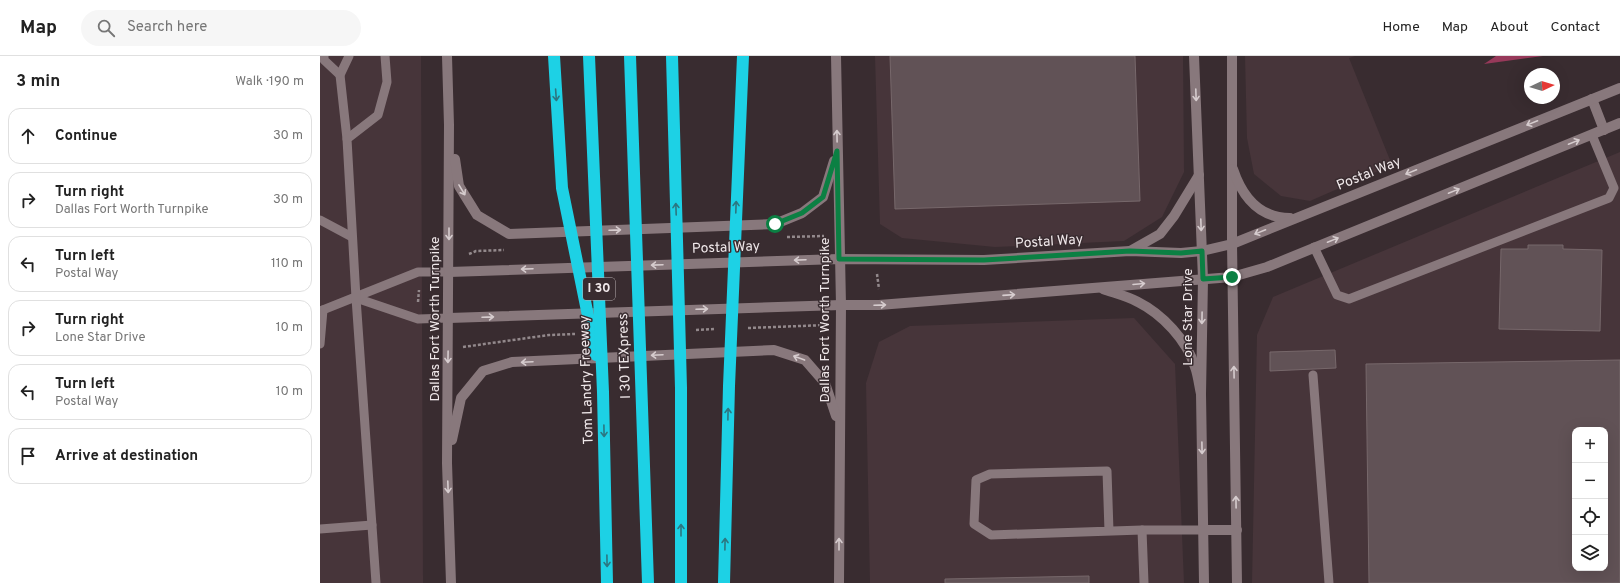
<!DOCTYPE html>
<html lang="en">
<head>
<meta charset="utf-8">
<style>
	body { margin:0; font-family:Overpass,sans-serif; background:#f6f6f6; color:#222 }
	.controls { position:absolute; right:12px; bottom:12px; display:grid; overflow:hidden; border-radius:8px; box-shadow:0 4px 16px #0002 }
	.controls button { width:36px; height:36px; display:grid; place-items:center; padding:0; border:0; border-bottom:1px solid #e0e0e0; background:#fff; color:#222; font:20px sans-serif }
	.compass { position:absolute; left:1204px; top:12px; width:36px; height:36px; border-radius:50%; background:#fff; box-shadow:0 4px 16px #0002; rotate:86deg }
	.stop { position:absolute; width:12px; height:12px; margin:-9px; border:3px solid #0b8043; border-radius:50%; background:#fff }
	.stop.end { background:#0b8043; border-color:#fff; box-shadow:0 1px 4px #0008 }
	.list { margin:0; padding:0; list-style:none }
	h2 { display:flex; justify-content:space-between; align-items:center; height:52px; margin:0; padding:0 16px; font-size:17px }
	h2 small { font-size:13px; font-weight:400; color:#767676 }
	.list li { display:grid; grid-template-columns:26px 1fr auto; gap:12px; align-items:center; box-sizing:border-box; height:56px; margin:0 8px 8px; padding:0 8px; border:1px solid #e0e0e0; border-radius:12px }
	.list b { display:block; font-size:15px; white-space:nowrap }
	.list p { margin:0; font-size:13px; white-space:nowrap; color:#767676 }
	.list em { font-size:13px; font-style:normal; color:#767676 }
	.icon { flex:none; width:22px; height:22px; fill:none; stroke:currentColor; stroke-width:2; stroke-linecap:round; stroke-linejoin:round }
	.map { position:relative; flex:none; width:1300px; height:527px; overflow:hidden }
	header { display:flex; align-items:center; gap:24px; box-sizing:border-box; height:56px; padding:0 20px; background:#fff; border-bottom:1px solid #e0e0e0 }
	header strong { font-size:19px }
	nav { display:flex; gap:22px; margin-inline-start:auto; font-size:14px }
	.search { width:280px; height:36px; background:#f6f6f6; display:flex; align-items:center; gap:10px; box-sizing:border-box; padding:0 14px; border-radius:22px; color:#767676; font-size:15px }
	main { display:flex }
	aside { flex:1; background:#fff }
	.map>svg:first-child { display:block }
	.built { fill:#47353a; fill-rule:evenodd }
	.water { fill:#97395a }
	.building { fill:#615256; stroke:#77686b; fill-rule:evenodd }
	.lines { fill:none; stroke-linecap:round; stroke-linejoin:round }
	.path { stroke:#93898c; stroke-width:2.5; stroke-dasharray:3 2; stroke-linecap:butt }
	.lane { stroke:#88787c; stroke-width:9 }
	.street { stroke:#88787c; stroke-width:10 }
	.secondary { stroke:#88787c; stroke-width:10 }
	.highway { stroke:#1dd1e5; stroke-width:12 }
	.oneway { stroke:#2c7681 }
	.oneway2 { stroke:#d6ccce }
	.route { stroke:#0b8043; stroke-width:5 }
	.labels { text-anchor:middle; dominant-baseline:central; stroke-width:3; stroke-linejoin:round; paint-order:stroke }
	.shield { fill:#392c30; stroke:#b9b0b2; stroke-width:1 }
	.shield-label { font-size:13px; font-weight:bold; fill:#f0e8ea }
	.street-label { font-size:14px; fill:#f0e8ea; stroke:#392c30 }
</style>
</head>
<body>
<header>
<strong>Map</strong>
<div class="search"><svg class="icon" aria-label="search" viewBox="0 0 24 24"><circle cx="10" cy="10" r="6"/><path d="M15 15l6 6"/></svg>Search here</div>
<nav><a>Home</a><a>Map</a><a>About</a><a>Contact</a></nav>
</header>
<main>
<aside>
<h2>3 min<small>Walk · 190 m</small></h2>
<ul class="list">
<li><svg class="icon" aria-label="ahead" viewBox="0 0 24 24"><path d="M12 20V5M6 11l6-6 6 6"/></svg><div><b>Continue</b></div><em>30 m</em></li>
<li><svg class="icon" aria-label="right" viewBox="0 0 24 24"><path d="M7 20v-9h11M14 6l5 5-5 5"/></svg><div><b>Turn right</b><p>Dallas Fort Worth Turnpike</p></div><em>30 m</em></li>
<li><svg class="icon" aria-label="left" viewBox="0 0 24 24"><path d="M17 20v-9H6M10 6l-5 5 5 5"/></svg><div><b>Turn left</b><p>Postal Way</p></div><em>110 m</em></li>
<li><svg class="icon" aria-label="right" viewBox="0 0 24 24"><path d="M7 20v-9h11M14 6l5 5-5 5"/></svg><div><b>Turn right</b><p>Lone Star Drive</p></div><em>10 m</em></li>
<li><svg class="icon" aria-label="left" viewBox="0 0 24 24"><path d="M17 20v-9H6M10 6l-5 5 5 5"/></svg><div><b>Turn left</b><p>Postal Way</p></div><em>10 m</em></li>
<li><svg class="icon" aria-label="arrive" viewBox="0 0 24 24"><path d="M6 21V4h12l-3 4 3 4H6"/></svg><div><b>Arrive at destination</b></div></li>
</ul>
</aside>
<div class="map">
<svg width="1300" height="527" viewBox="0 0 1300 527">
	<rect width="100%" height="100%" fill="#392c30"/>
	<g class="built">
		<polygon points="0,0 101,0 103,527 0,527"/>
		<polygon points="555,0 863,0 864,116 842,161 804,185 675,191 582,182 560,168"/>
		<polygon points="925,0 1035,0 1029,2 1072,109 990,145 961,140 934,118 927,82"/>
		<path d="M1300 96V527H932L937 279 953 241ZM1255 374H1285V512H1255Z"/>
		<polygon points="814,262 855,308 864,527 550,527 546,327 559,286 590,270"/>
	</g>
	<polygon class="water" points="1176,0 1223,0 1164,8"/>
	<g class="building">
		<polygon points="570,0 815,0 820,145 575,153"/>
		<polygon points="1208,189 1243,189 1243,193 1282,194 1280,275 1179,273 1181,193 1208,193"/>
		<polygon points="1015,294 1016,312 950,315 950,296"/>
		<path d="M1300 304V527H1049L1046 308ZM1255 374H1285V512H1255Z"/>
		<polygon points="769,520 769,527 625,527 625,523"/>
	</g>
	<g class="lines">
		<g class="path">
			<polyline points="467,181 504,180"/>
			<polyline points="149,198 156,195 184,194"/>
			<polyline points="557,218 559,233"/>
			<polyline points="98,246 99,234"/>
			<polyline points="428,272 507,269"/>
			<polyline points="376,274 395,273"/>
			<polyline points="143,291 229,279 255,278"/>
		</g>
		<g class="lane">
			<polyline points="4,0 4,4 20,19"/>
			<polyline points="27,83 20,19 29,0"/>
			<polyline points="0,164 32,181"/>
			<polyline points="994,191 1017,239 1029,243 1289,142 1294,132 1272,79"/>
			<polyline points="36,242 98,263 129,262"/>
			<polyline points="0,255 98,216 129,216"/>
			<polyline points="0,288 3,254"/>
			<polyline points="993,319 1009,527"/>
			<polyline points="0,473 52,469"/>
			<polyline points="789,475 787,415 670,418 656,424 654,468 671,479 822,474"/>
			<polyline points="56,527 36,242 27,83 58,59 67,26 65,0"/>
			<polyline points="824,527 822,474 883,474"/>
		</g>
		<g class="street">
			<polyline points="874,0 883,223 881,338 884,527"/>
			<polyline points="912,0 912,188 917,527"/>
			<polyline points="883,474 917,474"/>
		</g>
		<g class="secondary">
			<polyline points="127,0 129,69 127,407 131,527"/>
			<polyline points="516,0 521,249 519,527"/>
			<polyline points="1272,43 1284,74"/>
			<polyline points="135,103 139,130 157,159 189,178 455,168 482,157 503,141 514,105"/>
			<path d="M913 113C922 140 939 162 970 162"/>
			<polyline points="810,195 840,178 854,160 879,119"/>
			<polyline points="129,216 519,203 664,204 810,195 861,197 882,195 912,188 1300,32"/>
			<path d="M783 233C794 237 807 240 818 246 842 258 867 284 875 311 878 319 879 329 881 338"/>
			<polyline points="129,262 521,249 559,249 912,221 947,211 1300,67"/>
			<polyline points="132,384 141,342 163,315 192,306 454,294 485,304 505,327 516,360"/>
		</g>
		<g class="highway">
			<polyline points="234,0 242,132 276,299"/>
			<polyline points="269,0 283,336 287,527"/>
			<polyline points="310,0 328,527"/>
			<polyline points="352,0 361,332 361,527"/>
			<polyline points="404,527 409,330 423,0"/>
		</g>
	</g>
	<defs><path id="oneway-shaft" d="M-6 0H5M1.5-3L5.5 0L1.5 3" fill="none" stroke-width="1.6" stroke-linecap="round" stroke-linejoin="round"/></defs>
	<g class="oneway">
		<use href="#oneway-shaft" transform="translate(236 39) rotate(86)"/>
		<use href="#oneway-shaft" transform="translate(416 151) rotate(-88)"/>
		<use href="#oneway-shaft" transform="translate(356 153) rotate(-92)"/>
		<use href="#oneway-shaft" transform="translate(408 358) rotate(-89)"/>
		<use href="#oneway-shaft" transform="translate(284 375) rotate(89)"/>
		<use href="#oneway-shaft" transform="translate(361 474) rotate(-90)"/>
		<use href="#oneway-shaft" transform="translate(405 488) rotate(-89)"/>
		<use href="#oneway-shaft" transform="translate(287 505) rotate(89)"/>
	</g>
	<g class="oneway2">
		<use href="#oneway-shaft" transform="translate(876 39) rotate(88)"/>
		<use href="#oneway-shaft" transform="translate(1212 67) rotate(158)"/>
		<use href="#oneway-shaft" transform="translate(517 80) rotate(-91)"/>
		<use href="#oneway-shaft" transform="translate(1254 86) rotate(-22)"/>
		<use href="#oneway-shaft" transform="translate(1091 116) rotate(158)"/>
		<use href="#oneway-shaft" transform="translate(142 134) rotate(59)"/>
		<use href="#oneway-shaft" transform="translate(1134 135) rotate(-22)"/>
		<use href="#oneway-shaft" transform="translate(881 169) rotate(88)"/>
		<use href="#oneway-shaft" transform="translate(295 174) rotate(-2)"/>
		<use href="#oneway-shaft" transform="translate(940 176) rotate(158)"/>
		<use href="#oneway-shaft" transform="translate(129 178) rotate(90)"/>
		<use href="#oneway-shaft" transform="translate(1013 184) rotate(-22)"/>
		<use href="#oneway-shaft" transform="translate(480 204) rotate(178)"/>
		<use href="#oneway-shaft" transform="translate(337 209) rotate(178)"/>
		<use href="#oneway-shaft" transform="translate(207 213) rotate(178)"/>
		<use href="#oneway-shaft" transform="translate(819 228) rotate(-5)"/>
		<use href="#oneway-shaft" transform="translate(689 239) rotate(-4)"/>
		<use href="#oneway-shaft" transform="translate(560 249) rotate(-2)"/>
		<use href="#oneway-shaft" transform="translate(382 253) rotate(-2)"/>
		<use href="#oneway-shaft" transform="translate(168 261) rotate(-2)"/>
		<use href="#oneway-shaft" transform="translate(882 262) rotate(91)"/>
		<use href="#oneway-shaft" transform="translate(337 299) rotate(177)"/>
		<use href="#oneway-shaft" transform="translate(128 301) rotate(91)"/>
		<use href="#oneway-shaft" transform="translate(479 302) rotate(-160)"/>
		<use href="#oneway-shaft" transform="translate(207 306) rotate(177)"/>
		<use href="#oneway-shaft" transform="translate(914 316) rotate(-91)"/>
		<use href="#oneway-shaft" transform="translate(882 392) rotate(89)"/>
		<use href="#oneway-shaft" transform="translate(128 431) rotate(88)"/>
		<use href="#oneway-shaft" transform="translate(916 446) rotate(-91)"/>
		<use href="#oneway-shaft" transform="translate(519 488) rotate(-90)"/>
	</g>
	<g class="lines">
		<polyline class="route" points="455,168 482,157 503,141 517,95 519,203 664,204 810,195 861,197 882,195 883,223 912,221"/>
	</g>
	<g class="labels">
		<rect class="shield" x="263" y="222" width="32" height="22" rx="3"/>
		<g class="shield-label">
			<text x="279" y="233">I 30</text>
		</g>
		<g class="street-label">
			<text transform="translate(1049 118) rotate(-22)">Postal Way</text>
			<text transform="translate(729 186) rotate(-4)">Postal Way</text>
			<text transform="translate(406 192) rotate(-2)">Postal Way</text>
			<text transform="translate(868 261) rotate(-90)">Lone Star Drive</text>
			<text transform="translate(115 263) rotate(-90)">Dallas Fort Worth Turnpike</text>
			<text transform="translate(505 264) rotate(-90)">Dallas Fort Worth Turnpike</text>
			<text transform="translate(305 300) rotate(-92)">I 30 TEXpress</text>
			<text transform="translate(267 324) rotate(-92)">Tom Landry Freeway</text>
		</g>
	</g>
</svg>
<div class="controls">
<button>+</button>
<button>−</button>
<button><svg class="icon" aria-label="locate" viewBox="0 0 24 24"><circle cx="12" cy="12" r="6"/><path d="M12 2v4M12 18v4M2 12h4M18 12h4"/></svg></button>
<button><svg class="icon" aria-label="layers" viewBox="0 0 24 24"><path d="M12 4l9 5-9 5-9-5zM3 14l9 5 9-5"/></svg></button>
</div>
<svg class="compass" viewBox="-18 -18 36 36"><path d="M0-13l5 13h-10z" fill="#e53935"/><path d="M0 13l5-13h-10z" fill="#767676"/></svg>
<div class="stop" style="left:455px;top:168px"></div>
<div class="stop end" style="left:912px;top:221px"></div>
</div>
</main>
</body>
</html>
